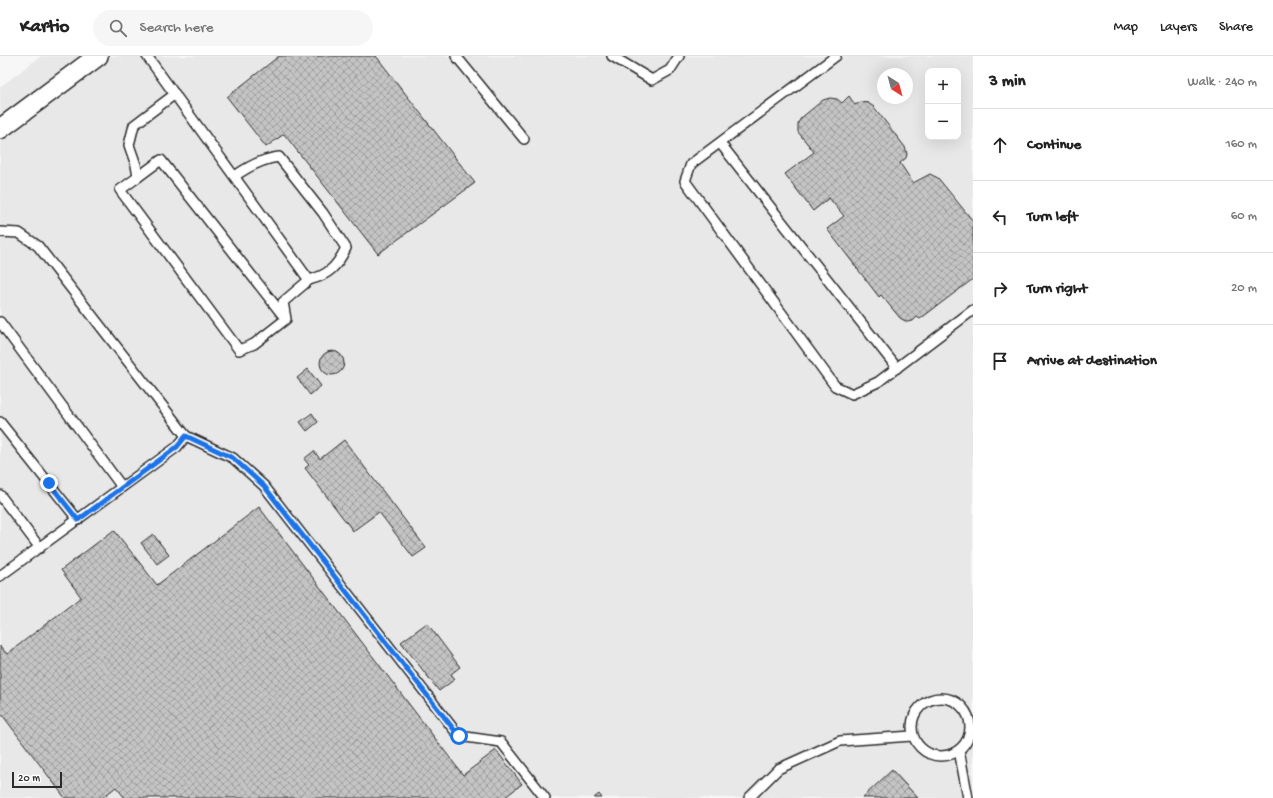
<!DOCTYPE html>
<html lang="en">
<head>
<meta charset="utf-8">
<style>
	body { margin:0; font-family:"Gochi Hand",sans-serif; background:#f6f6f6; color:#222 }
	.controls { position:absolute; right:12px; top:12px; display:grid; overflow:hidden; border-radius:8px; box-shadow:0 4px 16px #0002 }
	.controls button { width:36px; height:36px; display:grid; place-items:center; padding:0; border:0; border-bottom:1px solid #e0e0e0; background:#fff; color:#222; font:20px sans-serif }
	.compass { position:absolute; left:877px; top:12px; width:36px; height:36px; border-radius:50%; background:#fff; box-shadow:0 4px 16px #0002; rotate:144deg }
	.scale { position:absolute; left:12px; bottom:10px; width:50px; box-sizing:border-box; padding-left:4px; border:2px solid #2b2b2b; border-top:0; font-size:11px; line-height:14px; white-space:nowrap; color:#2b2b2b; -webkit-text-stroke:3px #fff; paint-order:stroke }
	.stop { position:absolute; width:12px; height:12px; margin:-9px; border:3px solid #1a73e8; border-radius:50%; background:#fff }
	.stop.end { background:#1a73e8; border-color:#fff; box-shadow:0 1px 4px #0008 }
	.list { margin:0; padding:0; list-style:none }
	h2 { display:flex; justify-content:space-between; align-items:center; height:52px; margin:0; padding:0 16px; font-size:17px }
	h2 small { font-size:13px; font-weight:400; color:#767676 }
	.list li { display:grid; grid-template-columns:26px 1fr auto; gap:12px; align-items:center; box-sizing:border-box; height:72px; padding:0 16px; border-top:1px solid #e0e0e0 }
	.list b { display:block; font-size:15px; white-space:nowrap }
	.list em { font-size:13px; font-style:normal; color:#767676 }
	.icon { flex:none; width:22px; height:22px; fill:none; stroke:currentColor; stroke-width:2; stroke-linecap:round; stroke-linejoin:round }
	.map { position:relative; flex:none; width:973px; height:742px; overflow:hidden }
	header { display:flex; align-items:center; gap:24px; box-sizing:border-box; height:56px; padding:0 20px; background:#fff; border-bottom:1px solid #e0e0e0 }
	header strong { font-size:19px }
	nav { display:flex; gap:22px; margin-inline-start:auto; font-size:14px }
	.search { width:280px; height:36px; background:#f6f6f6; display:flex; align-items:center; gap:10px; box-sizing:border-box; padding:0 14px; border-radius:22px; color:#767676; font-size:15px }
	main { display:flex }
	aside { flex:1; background:#fff }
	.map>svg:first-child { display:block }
	.built { fill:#e8e8e8; fill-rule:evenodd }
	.building { fill:url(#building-cross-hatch); stroke:#2b2b2b }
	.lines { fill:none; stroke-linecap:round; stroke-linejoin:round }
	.service-casing { stroke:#2b2b2b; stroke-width:12 }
	.minor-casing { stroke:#2b2b2b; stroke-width:22 }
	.service { stroke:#fff; stroke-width:9 }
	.minor { stroke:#fff; stroke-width:19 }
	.route { stroke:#1a73e8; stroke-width:5 }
</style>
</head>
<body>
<header>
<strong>Kartio</strong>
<div class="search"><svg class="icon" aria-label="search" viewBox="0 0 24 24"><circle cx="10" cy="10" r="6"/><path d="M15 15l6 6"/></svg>Search here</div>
<nav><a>Map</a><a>Layers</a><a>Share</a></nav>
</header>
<main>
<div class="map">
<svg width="973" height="742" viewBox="0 0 973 742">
	<defs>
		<pattern id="building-cross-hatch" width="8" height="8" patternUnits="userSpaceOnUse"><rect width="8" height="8" fill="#c4c4c4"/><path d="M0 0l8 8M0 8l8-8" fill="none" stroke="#9f9f9f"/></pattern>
	</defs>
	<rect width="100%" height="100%" fill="#f7f7f7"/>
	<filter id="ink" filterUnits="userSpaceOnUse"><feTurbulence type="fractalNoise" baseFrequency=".025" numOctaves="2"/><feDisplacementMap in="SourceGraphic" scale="8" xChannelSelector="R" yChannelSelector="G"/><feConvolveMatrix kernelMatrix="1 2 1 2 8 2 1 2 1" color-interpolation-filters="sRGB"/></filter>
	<g filter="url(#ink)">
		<path class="built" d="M41 0H973V742H0V31ZM928 15H958V81H928ZM883 18H907V42H883Z"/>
		<g class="building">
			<polygon points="279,0 376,0 475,127 378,198 284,78 266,91 227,41"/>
			<polygon points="849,40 855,49 861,46 868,47 874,51 905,91 907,98 906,102 900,107 913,127 930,118 938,122 973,165 973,223 920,263 917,261 913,265 907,266 900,262 881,239 879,241 827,173 844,160 829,142 813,155 785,118 814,96 798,76 798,67 801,62 823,44 830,42 837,43 842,47"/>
			<circle cx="332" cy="307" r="12"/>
			<polygon points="308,313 321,330 310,339 297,322"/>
			<polygon points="312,357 318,366 307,375 300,366"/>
			<polygon points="344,384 426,492 413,501 379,456 353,475 305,412 309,409 304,403 314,395 320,403"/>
			<polygon points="259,451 463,719 496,694 522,728 504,742 125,742 116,731 102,742 65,742 0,656 0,590 7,598 81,541 61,514 114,474 157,529"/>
			<polygon points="153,478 169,499 157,508 141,487"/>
			<polygon points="427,567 460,611 451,618 455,623 439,635 401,586"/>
			<polygon points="892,714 918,742 862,742"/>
			<polygon points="599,738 602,742 594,742"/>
		</g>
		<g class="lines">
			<defs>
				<g id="service">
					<path d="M147 0 309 224C329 219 337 210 346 192L323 157 279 101C262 103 249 110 235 120"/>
					<polyline points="456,0 524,83"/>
					<polyline points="612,0 652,24 670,14 679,0"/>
					<polyline points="836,0 691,108 685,125 835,330 852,338 878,326 973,254"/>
					<polyline points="175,38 134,69 129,89 136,109 138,121 120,134 239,294 254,288 286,263 283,246 309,224"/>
					<polyline points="720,87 897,312"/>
					<polyline points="138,121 161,104 285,262"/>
					<polyline points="0,176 19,177 38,190 186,380 177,391 0,520"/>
					<polyline points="0,266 122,431"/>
					<polyline points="0,366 78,464"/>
					<polyline points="186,380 233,402 264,430 459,680 501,686 545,742"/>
					<polyline points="0,439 40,492"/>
					<circle cx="941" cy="671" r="29"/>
					<polyline points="959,694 968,742"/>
					<polyline points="749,742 778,713 840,685 912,680"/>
				</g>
				<polyline id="minor" points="0,73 98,0"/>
			</defs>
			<use href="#service" class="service-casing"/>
			<use href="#minor" class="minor-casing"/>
			<use href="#service" class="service"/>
			<use href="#minor" class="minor"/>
		</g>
	</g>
	<g class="lines" filter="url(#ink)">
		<polyline class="route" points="49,427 78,464 177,391 186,380 233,402 264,430 459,680"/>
	</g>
</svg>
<div class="controls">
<button>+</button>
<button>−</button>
</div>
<svg class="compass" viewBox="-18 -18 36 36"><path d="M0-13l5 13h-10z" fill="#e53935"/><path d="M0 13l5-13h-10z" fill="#767676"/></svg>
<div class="scale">20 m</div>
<div class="stop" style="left:459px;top:680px"></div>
<div class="stop end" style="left:49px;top:427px"></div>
</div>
<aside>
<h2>3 min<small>Walk · 240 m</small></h2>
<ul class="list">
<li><svg class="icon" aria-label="ahead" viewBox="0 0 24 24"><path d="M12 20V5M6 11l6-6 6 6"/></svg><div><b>Continue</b></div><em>160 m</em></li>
<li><svg class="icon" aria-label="left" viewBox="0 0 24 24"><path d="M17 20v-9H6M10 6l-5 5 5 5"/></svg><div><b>Turn left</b></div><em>60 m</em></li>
<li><svg class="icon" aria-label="right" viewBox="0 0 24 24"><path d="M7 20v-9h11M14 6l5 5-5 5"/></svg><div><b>Turn right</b></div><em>20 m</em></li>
<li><svg class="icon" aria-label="arrive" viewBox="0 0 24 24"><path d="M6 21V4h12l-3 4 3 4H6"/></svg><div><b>Arrive at destination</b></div></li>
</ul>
</aside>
</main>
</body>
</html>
